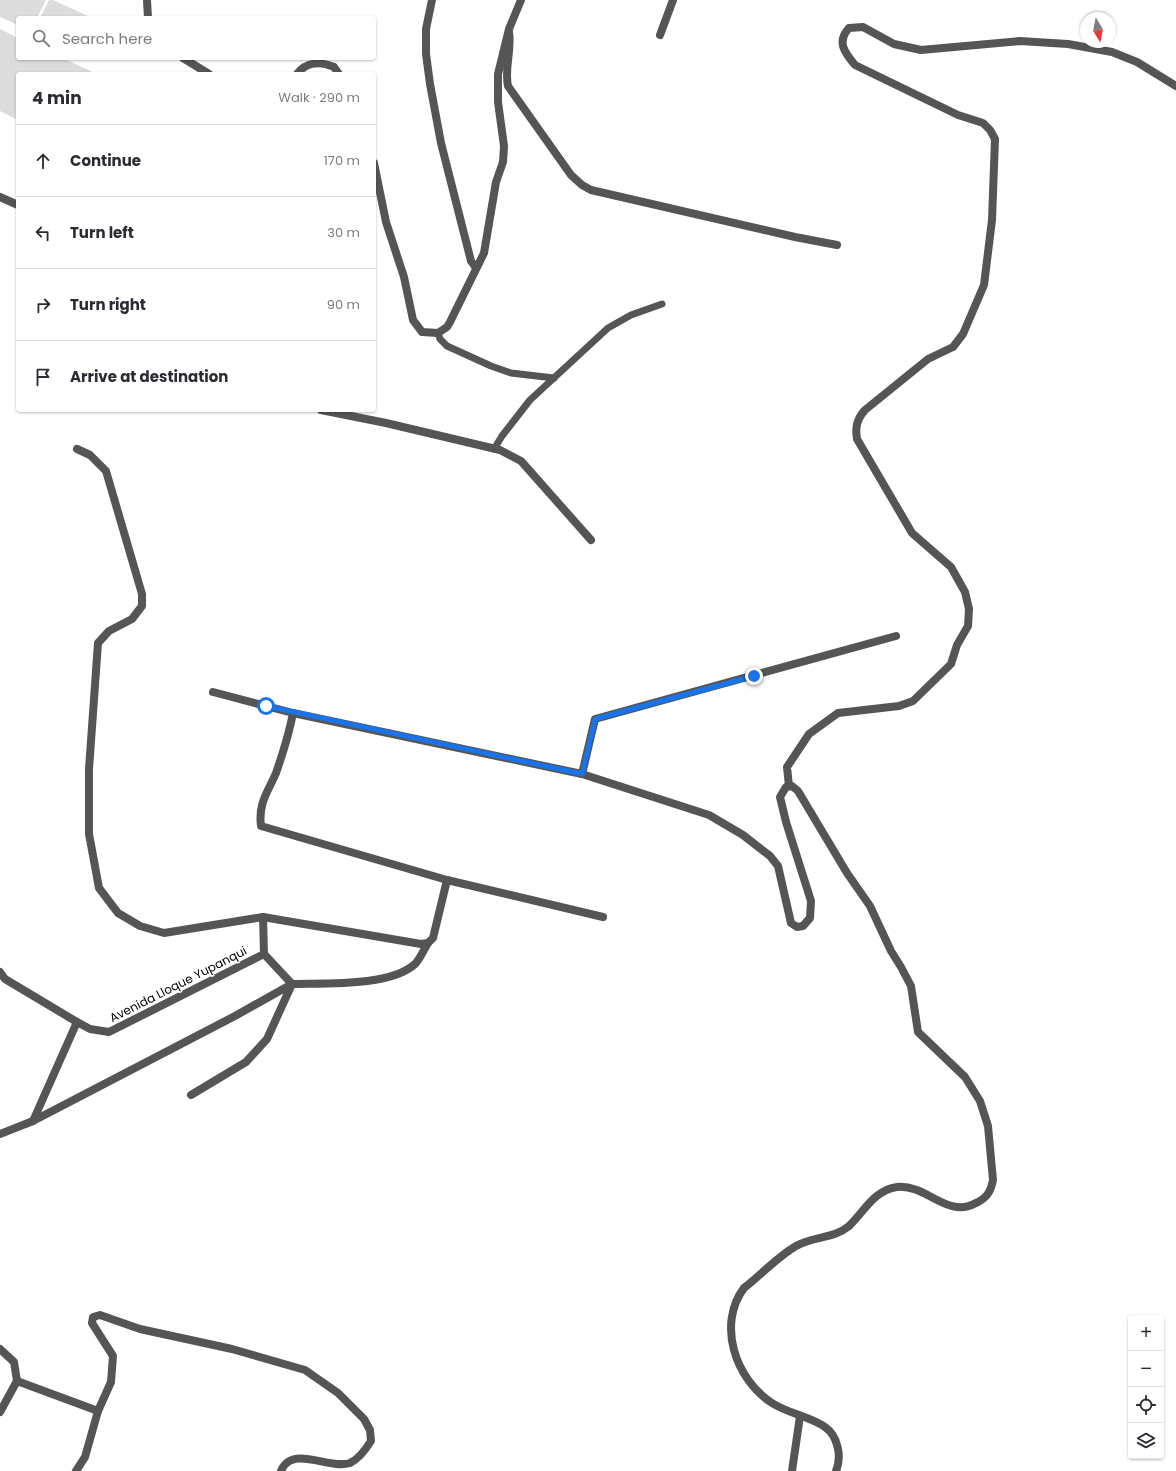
<!DOCTYPE html>
<html lang="en">
<head>
<meta charset="utf-8">
<style>
	body { margin:0; font-family:Poppins,sans-serif; background:#f7f7f7; color:#2b2b33 }
	.controls { position:absolute; right:12px; bottom:12px; display:grid; overflow:hidden; border-radius:4px; box-shadow:0 1px 3px #0004 }
	.controls button { width:36px; height:36px; display:grid; place-items:center; padding:0; border:0; border-bottom:1px solid #e1e1e2; background:#fff; color:#2b2b33; font:20px sans-serif }
	.compass { position:absolute; left:1080px; top:12px; width:36px; height:36px; border-radius:50%; background:#fff; box-shadow:0 1px 3px #0004; rotate:170deg }
	.stop { position:absolute; width:12px; height:12px; margin:-9px; border:3px solid #1a73e8; border-radius:50%; background:#fff }
	.stop.end { background:#1a73e8; border-color:#fff; box-shadow:0 1px 4px #0008 }
	.list { margin:0; padding:0; list-style:none }
	h2 { display:flex; justify-content:space-between; align-items:center; height:52px; margin:0; padding:0 16px; font-size:17px }
	h2 small { font-size:13px; font-weight:400; color:#7c7c81 }
	.list li { display:grid; grid-template-columns:26px 1fr auto; gap:12px; align-items:center; box-sizing:border-box; height:72px; padding:0 16px; border-top:1px solid #e1e1e2 }
	.list b { display:block; font-size:15px; white-space:nowrap }
	.list em { font-size:13px; font-style:normal; color:#7c7c81 }
	.icon { flex:none; width:22px; height:22px; fill:none; stroke:currentColor; stroke-width:2; stroke-linecap:round; stroke-linejoin:round }
	.map { position:relative; flex:none; width:1176px; height:1471px; overflow:hidden }
	.search { position:absolute; background:#fff; box-shadow:0 1px 3px #0004; left:16px; top:16px; width:360px; height:44px; display:flex; align-items:center; gap:10px; box-sizing:border-box; padding:0 14px; border-radius:4px; color:#7c7c81; font-size:15px }
	.panel { position:absolute; background:#fff; box-shadow:0 1px 3px #0004; left:16px; top:72px; width:360px; height:340px; border-radius:4px }
	.map>svg:first-child { display:block }
	.green { fill:#dcdcdc }
	.lines { fill:none; stroke-linecap:round; stroke-linejoin:round }
	.service { stroke:#555; stroke-width:7 }
	.minor { stroke:#555; stroke-width:8 }
	.route { stroke:#1a73e8; stroke-width:5 }
	.labels { text-anchor:middle; dominant-baseline:central; stroke-width:3; stroke-linejoin:round; paint-order:stroke }
	.street-label { font-size:12px; fill:#000; stroke:#fff }
</style>
</head>
<body>
<div class="map">
<svg width="1176" height="1471" viewBox="0 0 1176 1471">
	<rect width="100%" height="100%" fill="#fff"/>
	<g class="green">
		<polygon points="0,0 46,0 37,18 18,18 18,25 0,17"/>
		<polygon points="49,0 53,0 92,18 40,18"/>
		<polygon points="0,29 18,38 18,58 62,58 91,71 90,74 18,74 18,120 0,111"/>
	</g>
	<g class="lines">
		<g class="service">
			<polyline points="438,333 440,339 447,346 491,366 511,373 554,378"/>
			<polyline points="494,449 502,436 530,400 608,328 631,315 662,304"/>
		</g>
		<g class="minor">
			<polyline points="147,0 148,18"/>
			<polyline points="432,0 426,29 426,54 430,84 441,143 471,261 476,268"/>
			<path d="M509 32C512 51 504 68 508 86L571 175 582 185 591 190 795 237 837 245"/>
			<polyline points="660,35 673,0"/>
			<polyline points="183,58 209,74"/>
			<path d="M297 74C306 62 320 61 334 67L339 74"/>
			<polyline points="374,163 386,222 404,277 413,320 422,332 438,333 447,327 450,322 484,253 496,182 503,162 504,146 498,102 498,74 509,29 521,0"/>
			<polyline points="0,197 18,205"/>
			<polyline points="321,410 386,423 500,450 521,461 591,540"/>
			<polyline points="77,449 90,455 106,471 142,594 142,606 132,619 109,631 98,643 89,769 89,834 99,888 118,913 140,926 164,933 263,917 421,944 428,943 433,938 447,880"/>
			<path d="M213 692 293 713 582 774 709 815 743 835 770 856 778 866 791 923 797 927 803 926 810 918 811 901 786 822 780 797 786 787 792 786 798 791 847 873 870 906 891 951 901 967 911 986 918 1032 965 1077 980 1101 988 1126 993 1180C991 1191 987 1198 976 1203 947 1219 927 1184 897 1187 874 1190 864 1212 849 1226 834 1239 813 1236 796 1246 777 1257 761 1275 744 1288 717 1324 735 1379 772 1403 787 1413 811 1417 825 1427 838 1436 842 1457 836 1471"/>
			<path d="M293 713C289 734 283 753 276 773 268 792 258 803 261 826L447 880 603 917"/>
			<polyline points="582,774 595,719 896,636"/>
			<path d="M789 786 787 767 809 734 838 713 899 706 913 701 951 664 957 645 968 626 969 609 965 592 951 567 912 533 857 439C855 427 857 419 865 410L928 359 953 347 963 334 984 285 992 220 995 139 990 130 983 123 958 115 855 65C845 53 836 42 849 28L863 27 894 44 921 50 1020 41 1068 44 1112 52 1137 62 1176 86"/>
			<path d="M263 917 264 954 292 984C324 983 390 987 415 964 420 959 424 949 428 943"/>
			<polyline points="0,972 5,979 77,1022 90,1029 109,1032 264,954"/>
			<polyline points="33,1121 77,1022"/>
			<polyline points="0,1134 33,1121 235,1016 292,984 267,1039 246,1062 191,1095"/>
			<polyline points="0,1349 14,1362 17,1381"/>
			<path d="M98 1411 111 1382 113 1356 92 1323 93 1317 100 1315 140 1329 232 1349 305 1370 338 1393 364 1419 370 1430 371 1441C366 1449 359 1459 350 1463 329 1470 292 1444 281 1471"/>
			<polyline points="0,1412 17,1381 98,1411 85,1457 76,1471"/>
			<polyline points="792,1471 800,1416"/>
		</g>
	</g>
	<g class="lines">
		<polyline class="route" points="266,706 582,774 595,719 754,676"/>
	</g>
	<g class="labels">
		<g class="street-label">
			<text transform="translate(178 984) rotate(-27)">Avenida Lloque Yupanqui</text>
		</g>
	</g>
</svg>
<div class="controls">
<button>+</button>
<button>−</button>
<button><svg class="icon" aria-label="locate" viewBox="0 0 24 24"><circle cx="12" cy="12" r="6"/><path d="M12 2v4M12 18v4M2 12h4M18 12h4"/></svg></button>
<button><svg class="icon" aria-label="layers" viewBox="0 0 24 24"><path d="M12 4l9 5-9 5-9-5zM3 14l9 5 9-5"/></svg></button>
</div>
<svg class="compass" viewBox="-18 -18 36 36"><path d="M0-13l5 13h-10z" fill="#e53935"/><path d="M0 13l5-13h-10z" fill="#7c7c81"/></svg>
<div class="stop" style="left:266px;top:706px"></div>
<div class="stop end" style="left:754px;top:676px"></div>
<div class="search"><svg class="icon" aria-label="search" viewBox="0 0 24 24"><circle cx="10" cy="10" r="6"/><path d="M15 15l6 6"/></svg>Search here</div>
<section class="panel">
<h2>4 min<small>Walk · 290 m</small></h2>
<ul class="list">
<li><svg class="icon" aria-label="ahead" viewBox="0 0 24 24"><path d="M12 20V5M6 11l6-6 6 6"/></svg><div><b>Continue</b></div><em>170 m</em></li>
<li><svg class="icon" aria-label="left" viewBox="0 0 24 24"><path d="M17 20v-9H6M10 6l-5 5 5 5"/></svg><div><b>Turn left</b></div><em>30 m</em></li>
<li><svg class="icon" aria-label="right" viewBox="0 0 24 24"><path d="M7 20v-9h11M14 6l5 5-5 5"/></svg><div><b>Turn right</b></div><em>90 m</em></li>
<li><svg class="icon" aria-label="arrive" viewBox="0 0 24 24"><path d="M6 21V4h12l-3 4 3 4H6"/></svg><div><b>Arrive at destination</b></div></li>
</ul>
</section>
</div>
</body>
</html>
